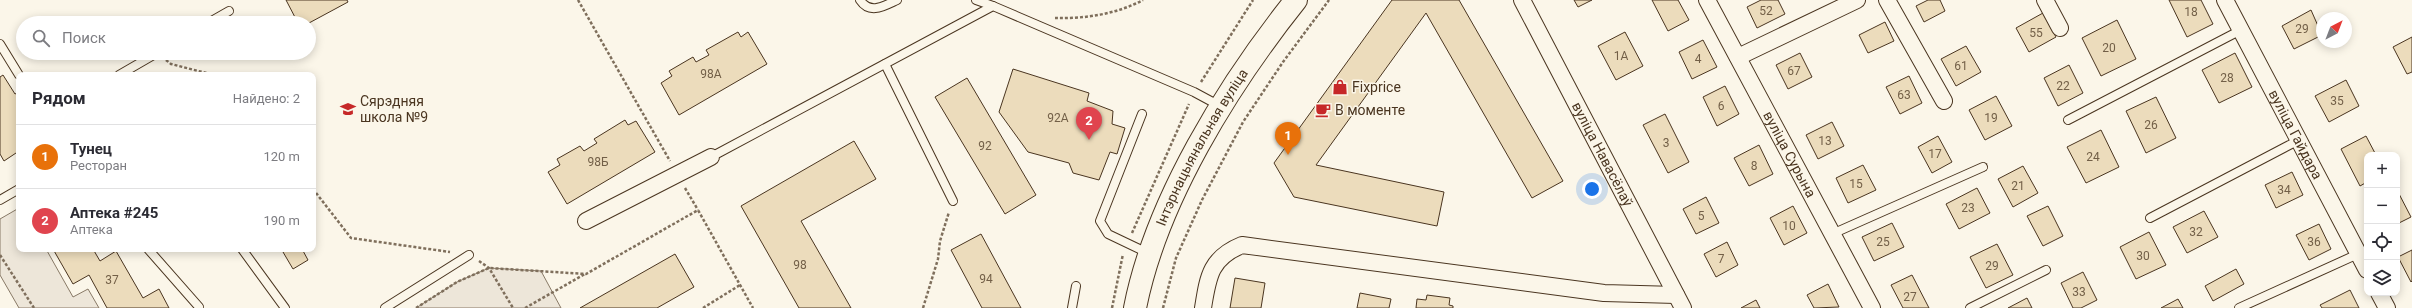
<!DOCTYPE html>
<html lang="ru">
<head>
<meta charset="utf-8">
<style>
	body { margin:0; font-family:Roboto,sans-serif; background:#f2f2f3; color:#2b2b33 }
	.controls { position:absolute; right:12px; bottom:12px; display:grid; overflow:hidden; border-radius:8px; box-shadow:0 2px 10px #0003 }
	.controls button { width:36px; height:36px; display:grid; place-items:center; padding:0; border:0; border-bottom:1px solid #e1e1e2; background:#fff; color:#2b2b33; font:20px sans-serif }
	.compass { position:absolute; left:2316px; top:12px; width:36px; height:36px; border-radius:50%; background:#fff; box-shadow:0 2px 10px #0003; rotate:42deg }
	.you { position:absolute; left:1592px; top:189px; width:14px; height:14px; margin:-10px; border:3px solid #fff; border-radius:50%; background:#1a73e8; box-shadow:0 0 0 6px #1a73e833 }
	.badge { display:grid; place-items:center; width:26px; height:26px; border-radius:50%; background:#1a73e8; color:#fff; font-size:13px; font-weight:700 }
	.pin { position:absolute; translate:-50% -33px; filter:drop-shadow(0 1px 2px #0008) }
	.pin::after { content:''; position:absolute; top:21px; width:14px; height:12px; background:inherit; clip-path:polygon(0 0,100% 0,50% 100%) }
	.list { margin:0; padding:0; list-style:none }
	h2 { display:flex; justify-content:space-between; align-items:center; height:52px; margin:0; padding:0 16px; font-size:17px }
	h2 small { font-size:13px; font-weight:400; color:#7c7c81 }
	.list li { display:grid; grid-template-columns:26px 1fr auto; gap:12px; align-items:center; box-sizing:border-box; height:64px; padding:0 16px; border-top:1px solid #e1e1e2 }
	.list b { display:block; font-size:15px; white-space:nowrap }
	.list p { margin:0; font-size:13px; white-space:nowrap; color:#7c7c81 }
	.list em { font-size:13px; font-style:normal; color:#7c7c81 }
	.icon { flex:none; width:22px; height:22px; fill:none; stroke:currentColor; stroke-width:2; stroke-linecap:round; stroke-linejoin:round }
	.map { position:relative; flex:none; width:2412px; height:308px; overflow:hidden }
	.search { position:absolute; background:#fff; box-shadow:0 2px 10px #0003; left:16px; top:16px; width:300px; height:44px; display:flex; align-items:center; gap:10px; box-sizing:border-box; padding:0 14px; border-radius:22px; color:#7c7c81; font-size:15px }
	.panel { position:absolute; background:#fff; box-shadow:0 2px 10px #0003; left:16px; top:72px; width:300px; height:180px; border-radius:8px }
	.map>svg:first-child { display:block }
	.green { fill:#ede6d9; stroke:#887966 }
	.building { fill:#ecdcbc; stroke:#4a3520 }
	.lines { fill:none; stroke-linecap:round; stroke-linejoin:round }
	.service-casing { stroke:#4a3520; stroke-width:10 }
	.minor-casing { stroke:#4a3520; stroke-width:18 }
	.secondary-casing { stroke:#4a3520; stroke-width:24 }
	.path { stroke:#7f6f5c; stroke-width:2.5; stroke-dasharray:3 2; stroke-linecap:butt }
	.service { stroke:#fbf6e9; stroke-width:8 }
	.minor { stroke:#fbf6e9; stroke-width:16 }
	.secondary { stroke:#fbf6e9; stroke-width:22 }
	.labels { text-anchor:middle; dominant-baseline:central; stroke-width:3; stroke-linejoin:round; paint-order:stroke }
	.number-label { font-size:12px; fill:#725f47 }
	.poi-label { font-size:14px; fill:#4a3520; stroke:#fbf6e9; text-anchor:start }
	.street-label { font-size:14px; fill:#4a3520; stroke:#fbf6e9 }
</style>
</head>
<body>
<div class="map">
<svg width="2412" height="308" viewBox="0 0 2412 308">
	<rect width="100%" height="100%" fill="#fbf6e9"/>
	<g class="green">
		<polygon points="19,208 19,249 46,249 73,297 88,289 99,308 19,308 0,275 0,219"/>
		<polygon points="489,268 541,271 561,308 416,308 457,282"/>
	</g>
	<g class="building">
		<polygon points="286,0 347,0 348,2 309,23 298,23"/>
		<polygon points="1392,0 1459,0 1563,181 1532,198 1426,13 1316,165 1444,192 1437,226 1294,197 1274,163"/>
		<polygon points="1574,0 1592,0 1578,7"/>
		<polygon points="1652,0 1678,0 1689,20 1668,31"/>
		<polygon points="1761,0 1778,0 1785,14 1757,28 1747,7"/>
		<polygon points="1928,0 1940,0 1945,11 1924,22 1916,6"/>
		<polygon points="2169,0 2201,0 2213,24 2187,37"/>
		<polygon points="2311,10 2322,35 2294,49 2282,26"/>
		<polygon points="2043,13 2056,37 2029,52 2016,28"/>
		<polygon points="2117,20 2136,59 2101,76 2082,38"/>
		<polygon points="1885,22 1894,41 1868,53 1859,35"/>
		<polygon points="738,32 741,37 748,32 767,64 679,115 661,83 672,76 669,71 693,57 696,62 709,55 706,50"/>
		<polygon points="1625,32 1643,66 1616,80 1598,46"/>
		<polygon points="2412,37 2412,72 2407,74 2393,47"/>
		<polygon points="1703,40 1717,67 1692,79 1679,52"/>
		<polygon points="1966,46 1981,72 1956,86 1941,59"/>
		<polygon points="1800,53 1812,77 1788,89 1776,65"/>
		<polygon points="2235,53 2252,87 2219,103 2202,70"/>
		<polygon points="2069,65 2083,93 2058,106 2044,78"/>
		<polygon points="1013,69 1089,93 1087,101 1113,111 1112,124 1125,128 1117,154 1110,152 1099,180 1073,173 1069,163 1028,152 999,112"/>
		<polygon points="3,75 15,94 19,92 19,151 4,161 0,154 0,77"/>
		<polygon points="1909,76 1922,103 1900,114 1886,87"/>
		<polygon points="967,78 1036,195 1005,214 935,97"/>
		<polygon points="2346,80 2359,106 2329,122 2315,96"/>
		<polygon points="1725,86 1739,114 1717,126 1703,97"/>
		<polygon points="1996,96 2012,126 1985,140 1969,110"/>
		<polygon points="2156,97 2176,138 2146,153 2126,111"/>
		<polygon points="1665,114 1689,162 1668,173 1643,125"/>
		<polygon points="625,120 628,125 636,121 655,152 567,204 548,172 560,165 557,159 580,146 584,151 597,143 594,139"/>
		<polygon points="1832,122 1844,146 1818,159 1806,135"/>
		<polygon points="2101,130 2119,167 2086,183 2067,147"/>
		<polygon points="1938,136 1952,162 1932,173 1918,147"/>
		<polygon points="2366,136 2376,155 2367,155 2367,182 2360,186 2341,149"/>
		<polygon points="854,141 876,179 801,221 851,308 799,308 741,206"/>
		<polygon points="1759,145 1773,174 1749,186 1734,158"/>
		<polygon points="1863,165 1876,190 1848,203 1836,178"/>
		<polygon points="2023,166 2038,193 2013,207 1998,179"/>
		<polygon points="2292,172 2303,195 2276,208 2265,185"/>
		<polygon points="1977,188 1990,213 1959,229 1946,204"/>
		<polygon points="2397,190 2411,217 2397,224"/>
		<polygon points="1706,197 1719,223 1696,234 1683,209"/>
		<polygon points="1793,206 1807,233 1784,245 1770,218"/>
		<polygon points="2048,206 2063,236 2043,246 2027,216"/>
		<polygon points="2204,211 2218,237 2187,253 2173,227"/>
		<polygon points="1892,223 1904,247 1874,261 1862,237"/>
		<polygon points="2319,224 2331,249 2309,260 2296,235"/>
		<polygon points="2149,232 2166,265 2136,279 2120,247"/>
		<polygon points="981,234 1021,308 982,308 951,250"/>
		<polygon points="1727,242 1738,265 1716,277 1704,254"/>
		<polygon points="1997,244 2013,275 1986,288 1970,257"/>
		<polygon points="53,249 93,249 100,261 116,251 143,298 159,289 169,308 107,308 89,275 73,284"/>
		<polygon points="288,249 302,249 308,260 293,269 283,252"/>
		<polygon points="2412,250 2412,281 2411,282 2398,257"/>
		<polygon points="675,254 694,287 657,308 580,308"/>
		<polygon points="2236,269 2244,284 2213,301 2205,286"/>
		<polygon points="2083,272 2097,300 2081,308 2073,308 2061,283"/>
		<polygon points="1912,275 1929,308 1903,308 1891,285"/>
		<polygon points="1235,278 1265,283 1261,308 1230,308"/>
		<polygon points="1828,284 1839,307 1814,308 1807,295"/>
		<polygon points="2350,290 2359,308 2322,308 2320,305"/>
		<polygon points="1360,293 1391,299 1389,308 1357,308"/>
		<polygon points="1427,295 1450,298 1449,305 1453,306 1453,308 1416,308 1417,299 1426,300"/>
		<polygon points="2027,298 2032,308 2008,308"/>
		<polygon points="2178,299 2183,308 2161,308"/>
		<polygon points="1756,300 1760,308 1741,308"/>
	</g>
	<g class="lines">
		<defs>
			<g id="service">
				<path d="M860 0C870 15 884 6 897 0"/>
				<polyline points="976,0 993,6"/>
				<polyline points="208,23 229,11"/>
				<polyline points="0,44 19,75"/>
				<polyline points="885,64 953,201"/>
				<polyline points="119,75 157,53"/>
				<polyline points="1142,114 1100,221 1108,234 1150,254"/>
				<polyline points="2068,120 2241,30"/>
				<polyline points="711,157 993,6 1194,92 1220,106"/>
				<polyline points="0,200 19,189"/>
				<polyline points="2150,218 2299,140"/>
				<polyline points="1832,234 1983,167"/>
				<polyline points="148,249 199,307"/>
				<polyline points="242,249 285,308"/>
				<polyline points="385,308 469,255"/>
				<polyline points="1072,308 1076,286"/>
				<polyline points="1970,308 2046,270"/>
				<polyline points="2239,308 2358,254"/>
			</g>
			<g id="minor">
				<path id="s1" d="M1522 0 1683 308"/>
				<path id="s2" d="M1707 0 1872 308"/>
				<polyline points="1887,0 1944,101"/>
				<polyline points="2045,0 2060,28"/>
				<path id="s3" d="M2225 0 2367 270"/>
				<polyline points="1738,57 1857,0"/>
				<polyline points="586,221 711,157"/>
				<polyline points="2379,293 2387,308"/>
				<path d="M1203 308C1208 277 1210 258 1242 245L1604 293 1676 295"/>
			</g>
			<g id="secondary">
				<path id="s4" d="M1135 308C1156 201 1228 85 1296 0"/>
			</g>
		</defs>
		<use href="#service" class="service-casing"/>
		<use href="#minor" class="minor-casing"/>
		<use href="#secondary" class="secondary-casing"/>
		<g class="path">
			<polyline points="578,0 670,161"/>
			<path d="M1055 18C1084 19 1117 14 1143 0"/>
			<polyline points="166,60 171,64 214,75"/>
			<polyline points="1201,82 1253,0"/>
			<polyline points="685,188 698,210"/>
			<polyline points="313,189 351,238 450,252"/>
			<polyline points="1132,233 1189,104"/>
			<polyline points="0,255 34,308"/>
			<polyline points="479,261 489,268 513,308"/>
			<polyline points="416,308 457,282 489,268 586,274 698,210 753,308"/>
			<polyline points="525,308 585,274"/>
			<polyline points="703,308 740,285"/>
			<polyline points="923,308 938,259 940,241 949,212"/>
			<polyline points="1112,308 1123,254"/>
			<polyline points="1163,308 1176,258 1202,200 1243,122 1283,62 1329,0"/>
		</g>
		<use href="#service" class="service"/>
		<use href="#minor" class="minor"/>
		<use href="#secondary" class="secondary"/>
	</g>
	<defs>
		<symbol id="shop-bare" viewBox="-9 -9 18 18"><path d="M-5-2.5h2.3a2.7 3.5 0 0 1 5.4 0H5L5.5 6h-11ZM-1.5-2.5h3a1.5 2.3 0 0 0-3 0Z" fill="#c62828" stroke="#fbf6e9" stroke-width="2.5" paint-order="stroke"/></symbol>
		<symbol id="school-bare" viewBox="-9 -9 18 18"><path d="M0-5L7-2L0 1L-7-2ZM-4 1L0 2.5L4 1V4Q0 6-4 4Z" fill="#c62828" stroke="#fbf6e9" stroke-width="2.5" paint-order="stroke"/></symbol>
		<symbol id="cafe-bare" viewBox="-9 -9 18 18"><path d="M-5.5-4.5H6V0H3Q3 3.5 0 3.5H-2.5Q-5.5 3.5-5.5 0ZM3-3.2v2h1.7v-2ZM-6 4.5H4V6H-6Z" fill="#c62828" stroke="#fbf6e9" stroke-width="2.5" paint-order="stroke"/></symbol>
	</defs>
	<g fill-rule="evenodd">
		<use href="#shop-bare" x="1329" y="76" width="22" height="22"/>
		<use href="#school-bare" x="337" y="98" width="22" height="22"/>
		<use href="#cafe-bare" x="1312" y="99" width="22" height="22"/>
	</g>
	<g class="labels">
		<g class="number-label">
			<text x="1766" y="11">52</text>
			<text x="2191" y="12">18</text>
			<text x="2302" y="29">29</text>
			<text x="2036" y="33">55</text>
			<text x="2109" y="48">20</text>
			<text x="1621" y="56">1А</text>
			<text x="1698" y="59">4</text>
			<text x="1961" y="66">61</text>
			<text x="1794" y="71">67</text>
			<text x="711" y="74">98А</text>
			<text x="2227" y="78">28</text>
			<text x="2063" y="86">22</text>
			<text x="1904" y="95">63</text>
			<text x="2337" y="101">35</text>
			<text x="1721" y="106">6</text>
			<text x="1058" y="118">92А</text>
			<text x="1991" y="118">19</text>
			<text x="2151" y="125">26</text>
			<text x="1825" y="141">13</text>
			<text x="1666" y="143">3</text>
			<text x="985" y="146">92</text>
			<text x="1935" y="154">17</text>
			<text x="2093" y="157">24</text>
			<text x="598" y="162">98Б</text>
			<text x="1754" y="166">8</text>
			<text x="1856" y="184">15</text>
			<text x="2018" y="186">21</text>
			<text x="2284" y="190">34</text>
			<text x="1968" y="208">23</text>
			<text x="1701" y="216">5</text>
			<text x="1789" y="226">10</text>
			<text x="2196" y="232">32</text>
			<text x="1883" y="242">25</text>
			<text x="2314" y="242">36</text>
			<text x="2143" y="256">30</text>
			<text x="1721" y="259">7</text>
			<text x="800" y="265">98</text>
			<text x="1992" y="266">29</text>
			<text x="986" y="279">94</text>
			<text x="112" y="280">37</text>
			<text x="2079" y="292">33</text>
			<text x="1910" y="297">27</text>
		</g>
		<g class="poi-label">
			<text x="1352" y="87">Fixprice</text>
			<text x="360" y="101">Сярэдняя<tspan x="360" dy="16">школа №9</tspan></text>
			<text x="1335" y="110">В моменте</text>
		</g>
		<g class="street-label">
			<text stroke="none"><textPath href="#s3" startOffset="152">вуліца Гайдара</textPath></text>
			<text stroke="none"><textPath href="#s4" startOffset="175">Інтэрнацыянальная вуліца</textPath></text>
			<text stroke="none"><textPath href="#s1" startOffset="174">вуліца Навасёлаў</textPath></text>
			<text stroke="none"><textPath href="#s2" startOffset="175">вуліца Сурына</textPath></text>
		</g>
	</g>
</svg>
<div class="controls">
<button>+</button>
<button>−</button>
<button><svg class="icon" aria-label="locate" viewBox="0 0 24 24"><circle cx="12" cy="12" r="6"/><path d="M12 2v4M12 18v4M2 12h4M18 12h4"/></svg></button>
<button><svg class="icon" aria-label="layers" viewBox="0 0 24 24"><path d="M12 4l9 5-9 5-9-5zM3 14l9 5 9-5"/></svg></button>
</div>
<svg class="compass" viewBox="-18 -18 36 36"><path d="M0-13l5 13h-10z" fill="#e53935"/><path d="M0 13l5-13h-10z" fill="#7c7c81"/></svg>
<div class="you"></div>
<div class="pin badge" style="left:1288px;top:155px;background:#e8710a">1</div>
<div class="pin badge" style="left:1089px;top:140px;background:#e0444e">2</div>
<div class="search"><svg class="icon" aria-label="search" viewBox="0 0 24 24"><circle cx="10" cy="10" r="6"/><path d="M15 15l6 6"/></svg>Поиск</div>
<section class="panel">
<h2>Рядом<small>Найдено: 2</small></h2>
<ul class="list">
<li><span class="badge" style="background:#e8710a">1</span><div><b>Тунец</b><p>Ресторан</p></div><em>120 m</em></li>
<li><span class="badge" style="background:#e0444e">2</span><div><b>Аптека #245</b><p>Аптека</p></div><em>190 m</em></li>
</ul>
</section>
</div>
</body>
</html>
